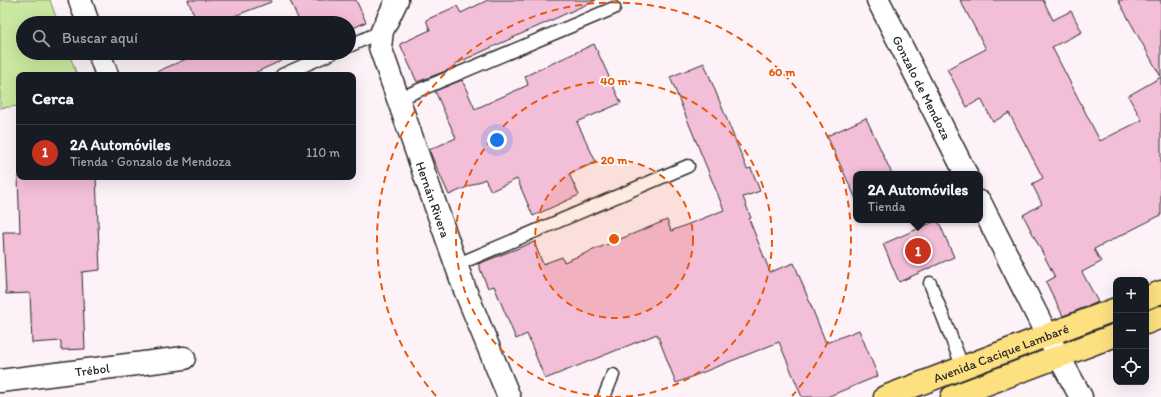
<!DOCTYPE html>
<html lang="es">
<head>
<meta charset="utf-8">
<style>
	body { margin:0; font-family:Itim,sans-serif; background:#242831; color:#f1f3f6 }
	.controls { position:absolute; right:12px; bottom:12px; display:grid; overflow:hidden; border-radius:8px; box-shadow:0 4px 16px #0002 }
	.controls button { width:36px; height:36px; display:grid; place-items:center; padding:0; border:0; border-bottom:1px solid #363941; background:#171b24; color:#f1f3f6; font:20px sans-serif }
	.you { position:absolute; left:497px; top:140px; width:14px; height:14px; margin:-10px; border:3px solid #fff; border-radius:50%; background:#1a73e8; box-shadow:0 0 0 6px #1a73e833 }
	.badge { display:grid; place-items:center; width:26px; height:26px; border-radius:50%; background:#c8321e; color:#fff; font-size:13px; font-weight:700 }
	.pin { position:absolute; translate:-50% -50%; border:2px solid #fff; box-shadow:0 1px 4px #0006 }
	.popup { position:absolute; left:853px; top:171px; width:130px; height:52px; box-sizing:border-box; display:grid; place-content:center; border-radius:8px; background:#171b24; filter:drop-shadow(0 1px 3px #0005); font-size:13px; white-space:nowrap; color:#9ea1a6 }
	.popup b { font-size:15px; color:#f1f3f6 }
	.popup::after { content:''; position:absolute; left:50%; top:100%; margin-left:-8px; border:8px solid transparent; border-top-color:#171b24 }
	.list { margin:0; padding:0; list-style:none }
	h2 { display:flex; justify-content:space-between; align-items:center; height:52px; margin:0; padding:0 16px; font-size:17px }
	h2 small { font-size:13px; font-weight:400; color:#9ea1a6 }
	.list li { display:grid; grid-template-columns:26px 1fr auto; gap:12px; align-items:center; box-sizing:border-box; height:56px; padding:0 16px; border-top:1px solid #363941 }
	.list b { display:block; font-size:15px; white-space:nowrap }
	.list p { margin:0; font-size:13px; white-space:nowrap; color:#9ea1a6 }
	.list em { font-size:13px; font-style:normal; color:#9ea1a6 }
	.icon { flex:none; width:22px; height:22px; fill:none; stroke:currentColor; stroke-width:2; stroke-linecap:round; stroke-linejoin:round }
	.map { position:relative; flex:none; width:1161px; height:397px; overflow:hidden }
	.search { position:absolute; background:#171b24; box-shadow:0 4px 16px #0002; left:16px; top:16px; width:340px; height:44px; display:flex; align-items:center; gap:10px; box-sizing:border-box; padding:0 14px; border-radius:22px; color:#9ea1a6; font-size:15px }
	.panel { position:absolute; background:#171b24; box-shadow:0 4px 16px #0002; left:16px; top:72px; width:340px; height:108px; border-radius:8px }
	.map>svg:first-child { display:block }
	.green { fill:#cae8a0; stroke:#7a8a66 }
	.building { fill:#f3bed8; stroke:#2b2b2b }
	.lines { fill:none; stroke-linecap:round; stroke-linejoin:round }
	.service-casing { stroke:#2b2b2b; stroke-width:15 }
	.minor-casing { stroke:#2b2b2b; stroke-width:25 }
	.tertiary-casing { stroke:#2b2b2b; stroke-width:25 }
	.primary-casing { stroke:#2b2b2b; stroke-width:25 }
	.service { stroke:#fff; stroke-width:12 }
	.minor { stroke:#fff; stroke-width:22 }
	.tertiary { stroke:#fff; stroke-width:22 }
	.primary { stroke:#fde080; stroke-width:22 }
	.ring { fill:none; stroke:#e8590c; stroke-width:2; stroke-dasharray:7 5 }
	.labels { text-anchor:middle; dominant-baseline:central; stroke-width:3.5; stroke-linejoin:round; paint-order:stroke }
	.street-label { font-size:13px; fill:#2b2b2b; stroke:#fff }
	.centre { fill:#e8590c; stroke:#fff; stroke-width:2 }
	.ring-label { font-size:12px; text-anchor:middle; font-weight:bold; fill:#e8590c; stroke:#fff; stroke-width:3.5; stroke-linejoin:round; paint-order:stroke }
</style>
</head>
<body>
<div class="map">
<svg width="1161" height="397" viewBox="0 0 1161 397">
	<rect width="100%" height="100%" fill="#fdf2f7"/>
	<filter id="ink" filterUnits="userSpaceOnUse"><feTurbulence type="fractalNoise" baseFrequency=".025" numOctaves="2"/><feDisplacementMap in="SourceGraphic" scale="8" xChannelSelector="R" yChannelSelector="G"/><feConvolveMatrix kernelMatrix="1 2 1 2 8 2 1 2 1" color-interpolation-filters="sRGB"/></filter>
	<g filter="url(#ink)">
		<polygon class="green" points="0,0 50,0 58,23 23,23 23,53 69,53 77,75 19,75 19,106 0,108"/>
		<g class="building">
			<polygon points="188,0 271,0 271,2 216,23 197,23"/>
			<polygon points="290,0 356,0 366,22 349,30 349,23 300,23"/>
			<polygon points="488,0 596,0 455,64 456,67 417,82 400,44 430,30 426,20 457,6 461,13"/>
			<polygon points="960,0 1043,0 1053,20 1071,11 1082,32 1052,47 1100,141 1142,120 1128,96 1161,77 1161,215 1094,249 1101,262 1082,272 1098,302 1063,316 1046,282 1055,277 1023,215 1042,204 1032,184 1043,178 1009,113 993,122 981,99 967,107 947,69 986,49"/>
			<polygon points="1118,0 1161,0 1161,77"/>
			<polygon points="594,44 621,103 577,122 596,162 569,174 579,195 533,216 517,179 491,191 485,179 449,195 429,150 456,138 435,91 462,80 475,109 528,85 525,76"/>
			<polygon points="200,53 298,53 250,75 149,75"/>
			<polygon points="704,63 747,169 751,168 760,191 743,197 751,218 749,219 770,272 794,263 826,343 859,330 878,376 827,397 802,397 779,342 676,383 657,334 545,379 527,334 516,339 494,286 488,288 478,264 534,242 543,264 562,257 564,262 667,220 671,231 724,210 670,77"/>
			<polygon points="866,118 892,174 856,174 856,199 827,136"/>
			<polygon points="18,177 96,177 100,270 82,272 85,349 61,350 61,341 32,343 30,293 6,294 3,232 20,232"/>
			<polygon points="938,220 954,257 899,282 883,244"/>
		</g>
		<g class="lines">
			<defs>
				<g id="service">
					<polyline points="349,46 382,31"/>
					<polyline points="282,75 332,53"/>
					<polyline points="398,99 614,8"/>
					<polyline points="456,265 688,166"/>
					<polyline points="930,283 963,368"/>
					<polyline points="604,397 613,375"/>
				</g>
				<g id="minor">
					<polyline points="80,0 88,23"/>
					<path id="s1" d="M397 0 382 31 380 47 465 290 509 397"/>
					<path id="s2" d="M878 0 966 174"/>
					<polyline points="99,53 107,75"/>
					<polyline points="980,202 1047,335"/>
					<path id="s3" d="M0 381 184 358"/>
				</g>
				<polyline id="tertiary" points="1047,335 1081,397"/>
				<g id="primary">
					<polyline points="1146,298 1161,292"/>
					<polyline points="1146,323 1161,317"/>
					<path id="s4" d="M885 397 1116 309"/>
					<polyline points="952,397 1116,335"/>
				</g>
			</defs>
			<use href="#service" class="service-casing"/>
			<use href="#minor" class="minor-casing"/>
			<use href="#tertiary" class="tertiary-casing"/>
			<use href="#primary" class="primary-casing"/>
			<use href="#service" class="service"/>
			<use href="#minor" class="minor"/>
			<use href="#tertiary" class="tertiary"/>
			<use href="#primary" class="primary"/>
		</g>
	</g>
	<circle cx="614" cy="239" r="79" fill="#e8590c" fill-opacity=".12"/>
	<g class="ring">
		<circle cx="614" cy="239" r="79"/>
		<path d="M613 397A158 158 0 1 1 615 397"/>
		<path d="M436 396A237 237 0 1 1 792 396"/>
	</g>
	<g class="labels">
		<g class="street-label">
			<text stroke="none"><textPath href="#s2" startOffset="98">Gonzalo de Mendoza</textPath></text>
			<text stroke="none"><textPath href="#s1" startOffset="212">Hernán Rivera</textPath></text>
			<text stroke="none"><textPath href="#s4" startOffset="124">Avenida Cacique Lambaré</textPath></text>
			<text stroke="none"><textPath href="#s3" startOffset="93">Trébol</textPath></text>
		</g>
	</g>
	<circle cx="614" cy="239" r="6" class="centre"/>
	<g class="ring-label">
		<text x="782" y="76">60 m</text>
		<text x="614" y="85">40 m</text>
		<text x="614" y="164">20 m</text>
	</g>
</svg>
<div class="controls">
<button>+</button>
<button>−</button>
<button><svg class="icon" aria-label="locate" viewBox="0 0 24 24"><circle cx="12" cy="12" r="6"/><path d="M12 2v4M12 18v4M2 12h4M18 12h4"/></svg></button>
</div>
<div class="you"></div>
<div class="pin badge" style="left:918px;top:251px">1</div>
<div class="popup"><b>2A Automóviles</b>Tienda</div>
<div class="search"><svg class="icon" aria-label="search" viewBox="0 0 24 24"><circle cx="10" cy="10" r="6"/><path d="M15 15l6 6"/></svg>Buscar aquí</div>
<section class="panel">
<h2>Cerca<small></small></h2>
<ul class="list">
<li><span class="badge">1</span><div><b>2A Automóviles</b><p>Tienda · Gonzalo de Mendoza</p></div><em>110 m</em></li>
</ul>
</section>
</div>
</body>
</html>
